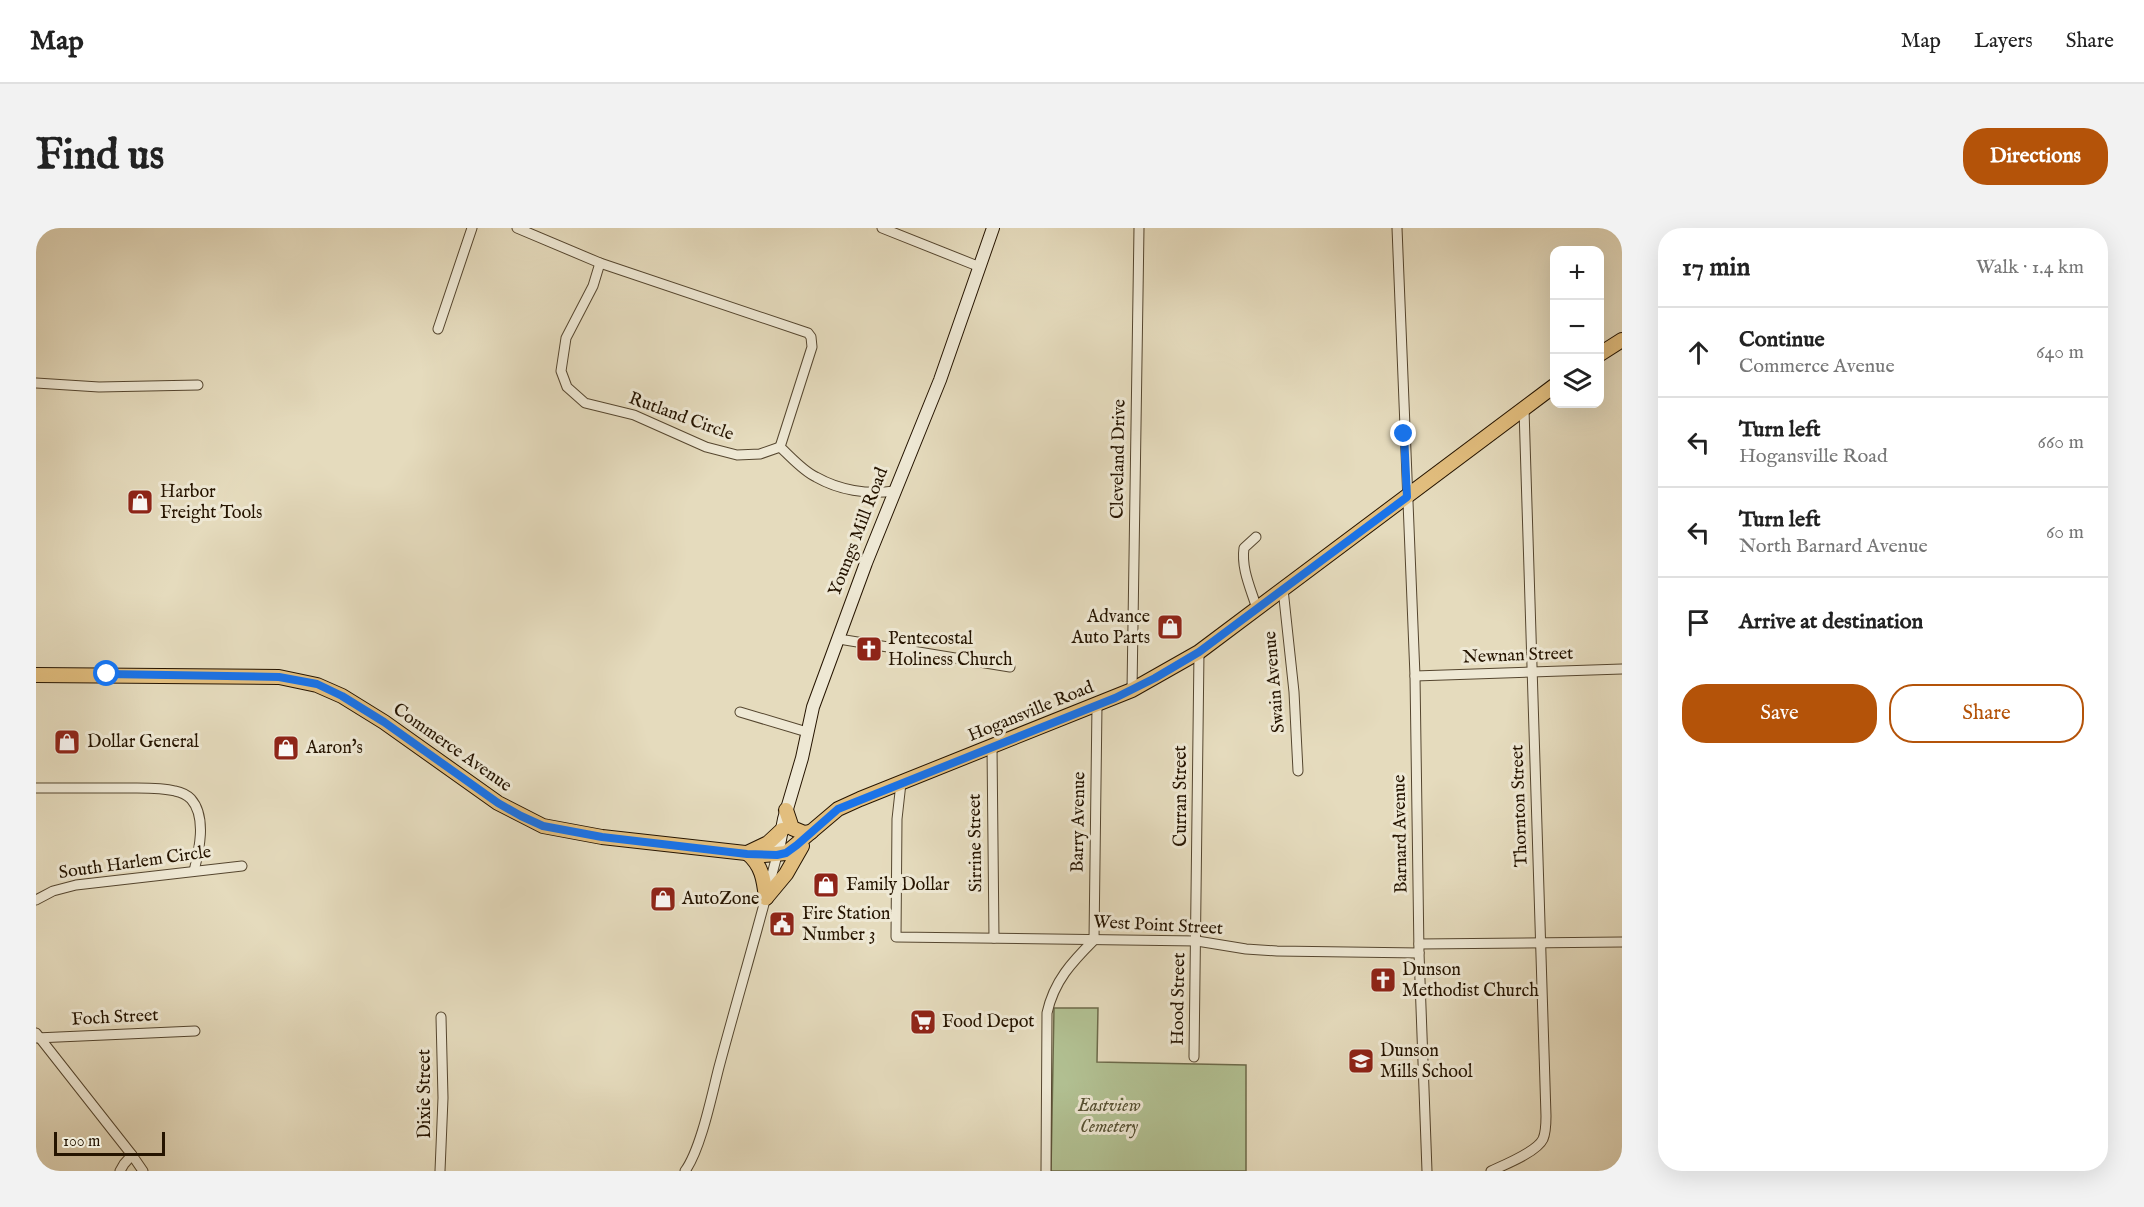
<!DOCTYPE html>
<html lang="en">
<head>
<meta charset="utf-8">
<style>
	body { margin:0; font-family:"IM FELL English",serif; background:#f2f2f2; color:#222 }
	.controls { position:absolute; right:18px; top:18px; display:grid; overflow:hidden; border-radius:12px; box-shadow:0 6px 24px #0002 }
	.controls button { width:54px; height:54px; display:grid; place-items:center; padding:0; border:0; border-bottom:2px solid #e0e0e0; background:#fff; color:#222; font:30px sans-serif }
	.scale { position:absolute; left:18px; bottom:15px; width:111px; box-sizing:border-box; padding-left:6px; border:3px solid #251400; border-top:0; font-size:16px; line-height:21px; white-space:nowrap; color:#251400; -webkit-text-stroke:4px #eee8d4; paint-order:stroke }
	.stop { position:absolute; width:18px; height:18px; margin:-14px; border:4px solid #1a73e8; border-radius:50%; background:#fff }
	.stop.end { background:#1a73e8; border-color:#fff; box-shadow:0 2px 6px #0008 }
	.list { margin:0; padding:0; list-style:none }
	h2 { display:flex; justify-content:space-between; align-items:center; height:78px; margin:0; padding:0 24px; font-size:26px }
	h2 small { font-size:20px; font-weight:400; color:#767676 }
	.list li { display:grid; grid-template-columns:39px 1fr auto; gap:18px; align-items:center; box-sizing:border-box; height:90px; padding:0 24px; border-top:2px solid #e0e0e0 }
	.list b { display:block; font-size:22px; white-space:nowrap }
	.list p { margin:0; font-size:20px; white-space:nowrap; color:#767676 }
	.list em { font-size:20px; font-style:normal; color:#767676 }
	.actions { display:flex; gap:12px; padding:18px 24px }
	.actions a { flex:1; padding:14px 0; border:2px solid #b45309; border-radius:24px; text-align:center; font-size:21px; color:#b45309 }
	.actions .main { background:#b45309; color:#fff }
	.icon { flex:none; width:33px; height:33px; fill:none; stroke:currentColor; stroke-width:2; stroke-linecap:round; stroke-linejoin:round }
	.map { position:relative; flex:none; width:1586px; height:943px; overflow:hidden; border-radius:24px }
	header { display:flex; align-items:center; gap:36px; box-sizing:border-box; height:84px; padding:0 30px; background:#fff; border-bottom:2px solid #e0e0e0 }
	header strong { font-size:28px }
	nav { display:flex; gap:33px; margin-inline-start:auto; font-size:21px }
	.intro { display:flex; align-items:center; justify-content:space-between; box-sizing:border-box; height:144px; padding:0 36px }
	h1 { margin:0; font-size:42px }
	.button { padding:15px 27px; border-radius:24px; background:#b45309; color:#fff; font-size:21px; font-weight:700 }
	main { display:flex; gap:36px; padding:0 36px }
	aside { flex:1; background:#fff; border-radius:24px; box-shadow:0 6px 24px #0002 }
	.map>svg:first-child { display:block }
	.green { fill:#b2c193; stroke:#6c6a4a; stroke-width:1.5 }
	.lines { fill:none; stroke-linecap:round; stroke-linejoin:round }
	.street-casing { stroke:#55462f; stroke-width:11 }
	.secondary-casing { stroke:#251400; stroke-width:14 }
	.primary-casing { stroke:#251400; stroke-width:16 }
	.street { stroke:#eee8d4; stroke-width:9 }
	.secondary { stroke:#eee8d4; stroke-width:12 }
	.primary { stroke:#e2be7e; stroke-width:14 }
	.route { stroke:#1a73e8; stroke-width:8 }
	.labels { text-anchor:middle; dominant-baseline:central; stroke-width:6; stroke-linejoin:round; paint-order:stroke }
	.street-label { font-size:18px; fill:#251400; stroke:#eee8d4 }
	.poi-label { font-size:18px; fill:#251400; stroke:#eee8d4; text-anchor:start }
	.park-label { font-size:18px; font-style:italic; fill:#565133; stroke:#eee8d4 }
</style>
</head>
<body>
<header>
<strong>Map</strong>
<nav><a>Map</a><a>Layers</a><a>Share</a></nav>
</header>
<div class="intro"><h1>Find us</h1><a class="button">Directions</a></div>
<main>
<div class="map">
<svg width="1586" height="943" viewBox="0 0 1586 943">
	<rect width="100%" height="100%" fill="#e5dbbd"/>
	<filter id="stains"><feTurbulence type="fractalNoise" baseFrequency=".00333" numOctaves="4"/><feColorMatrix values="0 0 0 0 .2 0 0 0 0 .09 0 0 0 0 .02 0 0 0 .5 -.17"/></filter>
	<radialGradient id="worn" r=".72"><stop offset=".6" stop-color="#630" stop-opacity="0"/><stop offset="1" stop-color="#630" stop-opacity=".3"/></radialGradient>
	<polygon class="green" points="1018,780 1062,780 1061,834 1210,837 1210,943 1015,943"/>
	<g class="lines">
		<defs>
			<g id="street">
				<polyline points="481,0 564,35 772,105 775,109 776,119 744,219"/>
				<polyline points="846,0 944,39"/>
				<polyline points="1361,0 1379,448 1383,725 1391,943"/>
				<polyline points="0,5 5,0"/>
				<path d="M564 35 557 58 530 110 525 143 531 159 549 175 598 187 670 219 701 227 724 226 744 219C755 229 767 243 780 249 803 262 831 267 858 263"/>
				<polyline points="402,101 436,0"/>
				<polyline points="0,155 63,159 162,157"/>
				<path d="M1220 309 1208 320C1205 341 1215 361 1221 381"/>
				<polyline points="1247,361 1258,464 1262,543"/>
				<polyline points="803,411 974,439"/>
				<polyline points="1379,448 1586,441"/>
				<polyline points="1096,462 1103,0"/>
				<polyline points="704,484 771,504"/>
				<polyline points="956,519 958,710"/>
				<polyline points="865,555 861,591 860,709 1161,713 1210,721 1241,723 1383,725"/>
				<path d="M0 560C29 560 59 560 88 560 104 560 124 559 139 563 144 564 151 567 155 571 171 589 163 623 158 643"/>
				<polyline points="0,672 17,663 40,657 206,638"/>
				<polyline points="1383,716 1586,714"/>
				<polyline points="0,805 96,927 107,943"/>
				<polyline points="0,810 159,803"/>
				<polyline points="1158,829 1163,424"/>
				<polyline points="84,943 88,936 96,927"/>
				<polyline points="404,943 407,870 405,789"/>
				<path d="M649 943C665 921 676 866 683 839 702 768 723 698 741 627"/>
				<path d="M1010 943 1011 785C1018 753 1036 734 1058 712L1061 477"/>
				<path d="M1455 943C1468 937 1501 924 1507 911 1510 904 1510 895 1510 888L1488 181"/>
			</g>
			<polyline id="secondary" points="741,627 748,591 766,530 777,479 830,335 904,152 957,0"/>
			<g id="primary">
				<polyline points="1564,126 1586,112"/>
				<polyline points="0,447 243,449 281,457 306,468 348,494 462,575 507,598 566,609 728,627 750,625 802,581 824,571 1096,462 1163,424 1518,158"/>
				<polyline points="750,582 756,600 768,605 775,604"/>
				<path d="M711 625C726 637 728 652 730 670"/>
				<polyline points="711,625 732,615 746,602"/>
				<polyline points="730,670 750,646 766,618"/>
			</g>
		</defs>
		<use href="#street" class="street-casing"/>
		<use href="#secondary" class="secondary-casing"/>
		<use href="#primary" class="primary-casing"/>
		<use href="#street" class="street"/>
		<use href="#secondary" class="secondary"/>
		<use href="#primary" class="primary"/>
	</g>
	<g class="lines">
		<polyline class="route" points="71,446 243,449 281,456 306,468 348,494 462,575 485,588 507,598 566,609 711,626 741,627 750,625 761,617 802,581 1079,470 1119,450 1163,424 1371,269 1368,206"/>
	</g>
	<defs>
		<symbol id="shop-square" viewBox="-11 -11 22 22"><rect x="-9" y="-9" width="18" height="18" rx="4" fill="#8f2418" stroke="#eee8d4"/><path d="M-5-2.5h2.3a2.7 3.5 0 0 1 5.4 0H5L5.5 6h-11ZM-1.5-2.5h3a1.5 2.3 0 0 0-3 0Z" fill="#fff"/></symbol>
		<symbol id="church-square" viewBox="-11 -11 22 22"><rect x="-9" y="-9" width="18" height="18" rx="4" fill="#8f2418" stroke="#eee8d4"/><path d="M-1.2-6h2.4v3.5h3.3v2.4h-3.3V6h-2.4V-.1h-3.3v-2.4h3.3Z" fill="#fff"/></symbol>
		<symbol id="civic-square" viewBox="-11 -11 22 22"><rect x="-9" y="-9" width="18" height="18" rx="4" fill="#8f2418" stroke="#eee8d4"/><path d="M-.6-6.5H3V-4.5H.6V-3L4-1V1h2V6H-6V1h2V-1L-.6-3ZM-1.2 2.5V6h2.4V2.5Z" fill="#fff"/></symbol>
		<symbol id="supermarket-square" viewBox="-11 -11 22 22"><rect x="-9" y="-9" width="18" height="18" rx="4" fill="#8f2418" stroke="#eee8d4"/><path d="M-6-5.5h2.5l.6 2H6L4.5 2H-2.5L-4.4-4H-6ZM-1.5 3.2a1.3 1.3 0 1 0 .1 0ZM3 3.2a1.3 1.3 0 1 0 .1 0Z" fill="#fff"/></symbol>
		<symbol id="school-square" viewBox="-11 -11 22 22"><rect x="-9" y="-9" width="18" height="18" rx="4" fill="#8f2418" stroke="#eee8d4"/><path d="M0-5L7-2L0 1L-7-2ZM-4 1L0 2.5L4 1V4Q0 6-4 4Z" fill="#fff"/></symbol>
	</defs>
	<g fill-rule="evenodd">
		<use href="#shop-square" x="89" y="259" width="30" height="30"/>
		<use href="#shop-square" x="1119" y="384" width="30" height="30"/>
		<use href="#church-square" x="818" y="406" width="30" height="30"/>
		<use href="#shop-square" x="16" y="499" width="30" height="30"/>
		<use href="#shop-square" x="235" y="505" width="30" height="30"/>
		<use href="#shop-square" x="775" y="642" width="30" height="30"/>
		<use href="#shop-square" x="612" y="656" width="30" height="30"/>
		<use href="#civic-square" x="731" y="681" width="30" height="30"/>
		<use href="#church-square" x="1332" y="737" width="30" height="30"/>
		<use href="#supermarket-square" x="872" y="779" width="30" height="30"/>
		<use href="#school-square" x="1310" y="818" width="30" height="30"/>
	</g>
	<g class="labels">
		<g class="street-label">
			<text transform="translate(645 189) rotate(20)">Rutland Circle</text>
			<text transform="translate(1083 231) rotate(-89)">Cleveland Drive</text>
			<text transform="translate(823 304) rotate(-69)">Youngs Mill Road</text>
			<text transform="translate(1482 428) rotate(-2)">Newnan Street</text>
			<text transform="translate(1239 454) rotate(-95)">Swain Avenue</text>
			<text transform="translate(995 484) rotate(-22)">Hogansville Road</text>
			<text transform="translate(416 520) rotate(35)">Commerce Avenue</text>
			<text transform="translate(1145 568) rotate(-90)">Curran Street</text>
			<text transform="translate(1484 578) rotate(-92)">Thornton Street</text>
			<text transform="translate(1043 594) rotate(-89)">Barry Avenue</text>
			<text transform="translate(1365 606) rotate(-91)">Barnard Avenue</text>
			<text transform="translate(940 615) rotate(-91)">Sirrine Street</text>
			<text transform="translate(99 635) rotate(-8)">South Harlem Circle</text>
			<text transform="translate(1122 698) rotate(3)">West Point Street</text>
			<text transform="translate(1143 771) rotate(-89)">Hood Street</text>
			<text transform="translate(79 790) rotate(-3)">Foch Street</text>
			<text transform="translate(389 866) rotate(-90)">Dixie Street</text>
		</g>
		<g class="poi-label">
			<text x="124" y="264">Harbor<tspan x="124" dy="21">Freight Tools</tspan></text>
			<text x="1114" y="389" text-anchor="end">Advance<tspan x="1114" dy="21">Auto Parts</tspan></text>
			<text x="852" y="411">Pentecostal<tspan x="852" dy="21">Holiness Church</tspan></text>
			<text x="51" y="514">Dollar General</text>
			<text x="270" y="520">Aaron's</text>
			<text x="810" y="657">Family Dollar</text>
			<text x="646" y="671">AutoZone</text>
			<text x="766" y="686">Fire Station<tspan x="766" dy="21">Number 3</tspan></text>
			<text x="1366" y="742">Dunson<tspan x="1366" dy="21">Methodist Church</tspan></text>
			<text x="906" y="794">Food Depot</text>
			<text x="1344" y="823">Dunson<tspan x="1344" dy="21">Mills School</tspan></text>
		</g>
		<g class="park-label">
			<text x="1073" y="878">Eastview<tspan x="1073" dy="21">Cemetery</tspan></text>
		</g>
	</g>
	<rect width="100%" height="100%" filter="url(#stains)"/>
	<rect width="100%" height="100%" fill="url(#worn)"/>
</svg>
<div class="controls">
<button>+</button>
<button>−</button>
<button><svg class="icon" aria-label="layers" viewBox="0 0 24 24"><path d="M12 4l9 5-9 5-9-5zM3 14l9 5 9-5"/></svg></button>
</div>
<div class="scale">100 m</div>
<div class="stop" style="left:71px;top:446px"></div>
<div class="stop end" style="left:1368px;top:206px"></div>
</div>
<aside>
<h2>17 min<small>Walk · 1.4 km</small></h2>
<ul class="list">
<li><svg class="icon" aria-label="ahead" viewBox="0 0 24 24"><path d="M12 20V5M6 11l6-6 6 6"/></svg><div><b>Continue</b><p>Commerce Avenue</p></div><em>640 m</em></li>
<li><svg class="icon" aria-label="left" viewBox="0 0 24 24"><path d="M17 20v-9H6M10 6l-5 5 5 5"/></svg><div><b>Turn left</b><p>Hogansville Road</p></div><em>660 m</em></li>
<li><svg class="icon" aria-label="left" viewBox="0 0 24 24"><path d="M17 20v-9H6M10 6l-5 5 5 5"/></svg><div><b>Turn left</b><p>North Barnard Avenue</p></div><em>60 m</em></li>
<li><svg class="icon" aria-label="arrive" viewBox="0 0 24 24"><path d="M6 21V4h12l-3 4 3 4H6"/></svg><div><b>Arrive at destination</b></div></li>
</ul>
<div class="actions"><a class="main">Save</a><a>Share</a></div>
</aside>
</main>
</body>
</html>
